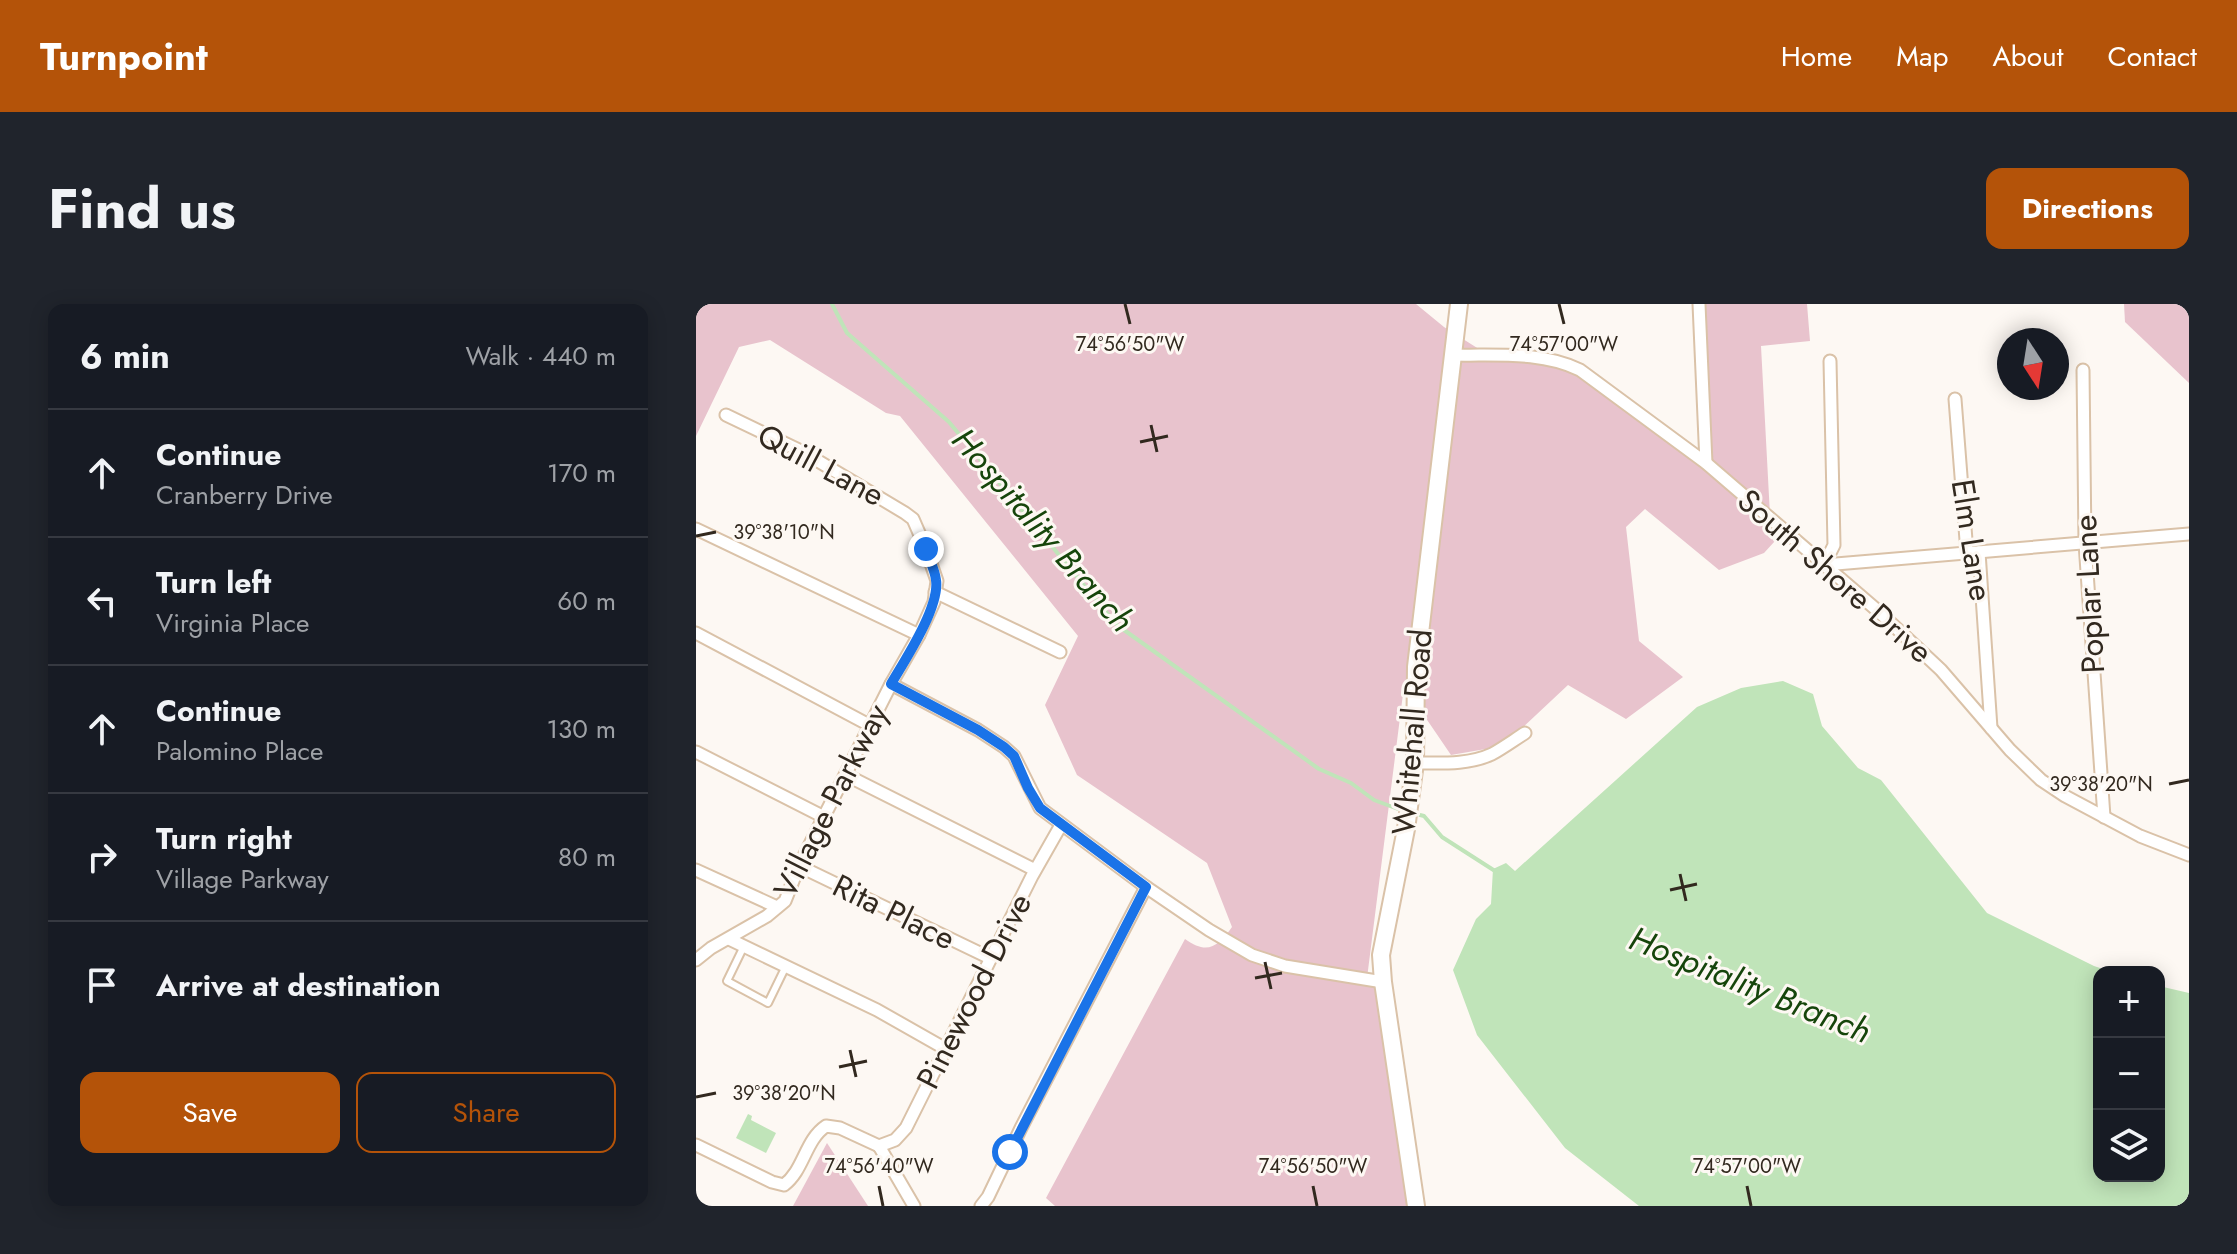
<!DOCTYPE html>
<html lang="en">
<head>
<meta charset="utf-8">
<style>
	body { margin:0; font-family:Jost,sans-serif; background:#20242c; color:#f1f3f6 }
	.controls { position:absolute; right:24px; bottom:24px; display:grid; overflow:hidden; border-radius:16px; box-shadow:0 4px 20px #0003 }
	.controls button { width:72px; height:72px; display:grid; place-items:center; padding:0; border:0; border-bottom:2px solid #363941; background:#171b24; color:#f1f3f6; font:40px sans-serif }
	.compass { position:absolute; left:1301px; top:24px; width:72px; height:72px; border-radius:50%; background:#171b24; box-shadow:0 4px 20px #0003; rotate:168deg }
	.stop { position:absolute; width:24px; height:24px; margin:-18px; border:6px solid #1a73e8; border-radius:50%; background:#fff }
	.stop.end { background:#1a73e8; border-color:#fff; box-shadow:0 2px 8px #0008 }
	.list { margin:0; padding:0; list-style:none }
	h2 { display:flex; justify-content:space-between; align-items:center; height:104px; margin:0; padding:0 32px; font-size:34px }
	h2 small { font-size:26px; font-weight:400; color:#9ea1a6 }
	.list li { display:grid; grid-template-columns:52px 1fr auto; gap:24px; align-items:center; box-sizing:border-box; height:128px; padding:0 32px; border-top:2px solid #363941 }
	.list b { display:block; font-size:30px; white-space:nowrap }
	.list p { margin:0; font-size:26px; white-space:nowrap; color:#9ea1a6 }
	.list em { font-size:26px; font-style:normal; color:#9ea1a6 }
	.actions { display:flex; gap:16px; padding:24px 32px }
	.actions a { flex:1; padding:18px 0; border:2px solid #b45309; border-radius:16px; text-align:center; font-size:28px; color:#b45309 }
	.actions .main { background:#b45309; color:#fff }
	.icon { flex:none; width:44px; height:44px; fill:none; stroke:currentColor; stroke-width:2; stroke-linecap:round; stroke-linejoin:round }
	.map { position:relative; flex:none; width:1493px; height:902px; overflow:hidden; border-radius:16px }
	header { display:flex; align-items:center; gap:48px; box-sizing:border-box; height:112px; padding:0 40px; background:#b45309; color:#fff }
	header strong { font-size:38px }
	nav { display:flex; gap:44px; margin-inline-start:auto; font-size:28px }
	.intro { display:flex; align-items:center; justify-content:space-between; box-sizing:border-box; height:192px; padding:0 48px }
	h1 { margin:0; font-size:56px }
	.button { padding:20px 36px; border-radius:16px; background:#b45309; color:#fff; font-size:28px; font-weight:700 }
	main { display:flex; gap:48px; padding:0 48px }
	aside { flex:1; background:#171b24; border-radius:16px; box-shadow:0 4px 20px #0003 }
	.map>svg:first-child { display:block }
	.green { fill:#e8c3cd }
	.water { fill:#c0e4b9 }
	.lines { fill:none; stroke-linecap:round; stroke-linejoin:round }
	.stream { stroke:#c0e4b9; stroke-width:4 }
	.lane-casing { stroke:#dac2a8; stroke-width:10 }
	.street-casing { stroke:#dac2a8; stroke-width:15 }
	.secondary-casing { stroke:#dac2a8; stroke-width:20 }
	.lane { stroke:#fff; stroke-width:6 }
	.street { stroke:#fff; stroke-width:11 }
	.secondary { stroke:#fff; stroke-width:16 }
	.route { stroke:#1a73e8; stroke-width:10 }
	.ticks { fill:none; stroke:#32291f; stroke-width:3 }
	.labels { text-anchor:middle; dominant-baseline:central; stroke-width:6; stroke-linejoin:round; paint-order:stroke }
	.street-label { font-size:32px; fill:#32291f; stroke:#fdf8f3 }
	.water-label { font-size:34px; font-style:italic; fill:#16450b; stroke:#fdf8f3 }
	.ticks-label { font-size:20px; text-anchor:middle; fill:#32291f; stroke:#fdf8f3; stroke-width:6; stroke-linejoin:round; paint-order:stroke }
</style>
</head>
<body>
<header>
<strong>Turnpoint</strong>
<nav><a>Home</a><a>Map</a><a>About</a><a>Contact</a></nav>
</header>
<div class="intro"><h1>Find us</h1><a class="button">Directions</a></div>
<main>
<aside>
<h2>6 min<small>Walk · 440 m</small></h2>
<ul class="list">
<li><svg class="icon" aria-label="ahead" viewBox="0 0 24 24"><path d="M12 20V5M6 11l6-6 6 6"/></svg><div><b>Continue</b><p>Cranberry Drive</p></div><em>170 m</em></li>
<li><svg class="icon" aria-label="left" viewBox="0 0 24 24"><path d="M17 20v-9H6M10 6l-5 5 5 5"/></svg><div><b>Turn left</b><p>Virginia Place</p></div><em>60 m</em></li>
<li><svg class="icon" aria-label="ahead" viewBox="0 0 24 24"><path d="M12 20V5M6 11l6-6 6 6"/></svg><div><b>Continue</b><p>Palomino Place</p></div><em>130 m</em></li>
<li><svg class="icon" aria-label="right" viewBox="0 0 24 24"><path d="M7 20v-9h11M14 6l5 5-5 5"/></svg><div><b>Turn right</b><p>Village Parkway</p></div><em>80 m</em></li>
<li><svg class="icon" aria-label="arrive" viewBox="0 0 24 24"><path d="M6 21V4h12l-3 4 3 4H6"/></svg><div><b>Arrive at destination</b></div></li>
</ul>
<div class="actions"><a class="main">Save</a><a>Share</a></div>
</aside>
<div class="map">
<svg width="1493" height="902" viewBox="0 0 1493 902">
	<rect width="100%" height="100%" fill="#fdf8f3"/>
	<g class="green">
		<path d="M0 0H720L748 23 786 47 886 66 1013 160 1002 0H1111L1114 37 1065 42 1074 211 1090 225 1068 249 1023 266 949 205 930 223 943 337 987 373 930 415 872 381 807 442 755 451 708 382 670 682 694 683 729 902H359L350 894 489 635C511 651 522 643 536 623L511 559 381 471 349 401 382 332 204 112 190 109 74 36 43 43 0 132Z"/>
		<polygon points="1428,0 1493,0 1493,79 1429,18"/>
		<polygon points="131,839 172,902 97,902"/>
	</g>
	<g class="water">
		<polygon points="1087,377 1117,390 1126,422 1162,464 1185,476 1291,609 1398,662 1416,668 1403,668 1403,872 1463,872 1463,682 1493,689 1493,902 943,902 869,844 781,731 757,666 780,615 795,600 797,565 810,559 819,567 1001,403 1045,384"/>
		<polygon points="52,810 56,812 55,816 80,829 70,849 40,834"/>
	</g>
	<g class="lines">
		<g class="stream">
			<polyline points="136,0 151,29 253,118 421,321 623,465 655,479 678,496 702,505"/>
			<polyline points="724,511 728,512 746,533 799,567"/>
		</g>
		<defs>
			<polyline id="lane" points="48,642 31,677 72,699 90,662"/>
			<g id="street">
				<polyline points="1003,0 1010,159"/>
				<path d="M757 51C800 52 845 47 884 66L1010 159 1182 307 1245 366 1314 446 1345 476 1369 492 1444 532 1493 551"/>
				<polyline points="1387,66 1389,239 1408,513"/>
				<polyline points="1259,95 1271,249"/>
				<polyline points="0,225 223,331"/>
				<polyline points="1283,248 1295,424"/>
				<polyline points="1128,261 1493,230"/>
				<polyline points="1128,261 1138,241 1134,57"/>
				<polyline points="239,288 364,348"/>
				<polyline points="0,329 175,422"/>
				<polyline points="195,380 282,426 308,443 318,452 344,504 450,583 513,626 556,651 589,662 687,678"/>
				<polyline points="0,448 128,513"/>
				<path d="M719 459C745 459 772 461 796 450 807 444 818 436 829 429"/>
				<polyline points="150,471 339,566"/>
				<polyline points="103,562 294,654"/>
				<polyline points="0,566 81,603"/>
				<polyline points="33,635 181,706 248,744"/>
				<polyline points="0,656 15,644 71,612 89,597 103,562 195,380 223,331 238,298 241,277 230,245 217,215 209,209 107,148 30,111"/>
				<path d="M0 841 76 878 88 881C108 866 109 836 130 822L144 824 183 842"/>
				<polyline points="183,842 199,836 210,824 336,572 365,521"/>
				<polyline points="183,842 218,902"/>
				<polyline points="285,902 292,893 325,824 450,583"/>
			</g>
			<polyline id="secondary" points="720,902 687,678 685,651 710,525 719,459 720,363 763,0"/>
		</defs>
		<use href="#lane" class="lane-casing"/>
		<use href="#street" class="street-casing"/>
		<use href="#secondary" class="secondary-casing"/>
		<use href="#lane" class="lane"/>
		<use href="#street" class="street"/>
		<use href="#secondary" class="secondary"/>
	</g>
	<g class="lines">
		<path class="route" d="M230 245C233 255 239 266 240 276 244 303 209 356 195 380L282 426 308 443 318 452 332 484 344 504 450 583 314 848"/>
	</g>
	<path class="ticks" d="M429 0 434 20M863 0 868 20M455 121 461 148M444 138 472 132M0 232 20 228M1473 480 1493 476M984 570 990 597M974 586 1001 580M569 658 575 685M559 674 586 669M154 746 160 773M143 763 171 757M0 793 20 789M183 882 187 902M617 882 621 902M1051 882 1055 902"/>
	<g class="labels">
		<g class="street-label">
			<text transform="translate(125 161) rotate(28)">Quill Lane</text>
			<text transform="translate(1276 236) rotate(81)">Elm Lane</text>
			<text transform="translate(1139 272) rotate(41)">South Shore Drive</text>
			<text transform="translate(1393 290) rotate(-93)">Poplar Lane</text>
			<text transform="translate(716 428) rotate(-85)">Whitehall Road</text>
			<text transform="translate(135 497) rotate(-63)">Village Parkway</text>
			<text transform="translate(198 608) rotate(26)">Rita Place</text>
			<text transform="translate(278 687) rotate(-63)">Pinewood Drive</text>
		</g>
		<g class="water-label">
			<text transform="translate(347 226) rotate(49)">Hospitality Branch</text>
			<text transform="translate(1054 681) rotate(22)">Hospitality Branch</text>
		</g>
	</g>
	<g class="ticks-label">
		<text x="434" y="47">74°56'50"W</text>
		<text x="868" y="47">74°57'00"W</text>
		<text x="88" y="235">39°38'10"N</text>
		<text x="1405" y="487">39°38'20"N</text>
		<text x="88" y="796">39°38'20"N</text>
		<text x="183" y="869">74°56'40"W</text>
		<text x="617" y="869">74°56'50"W</text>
		<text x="1051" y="869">74°57'00"W</text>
	</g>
</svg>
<div class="controls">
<button>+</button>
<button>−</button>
<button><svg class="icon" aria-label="layers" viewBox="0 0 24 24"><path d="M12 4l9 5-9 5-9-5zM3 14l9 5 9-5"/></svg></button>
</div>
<svg class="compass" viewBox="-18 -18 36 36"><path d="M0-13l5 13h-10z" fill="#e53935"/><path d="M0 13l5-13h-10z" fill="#9ea1a6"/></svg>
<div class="stop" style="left:314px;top:848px"></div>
<div class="stop end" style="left:230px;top:245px"></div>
</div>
</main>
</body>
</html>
